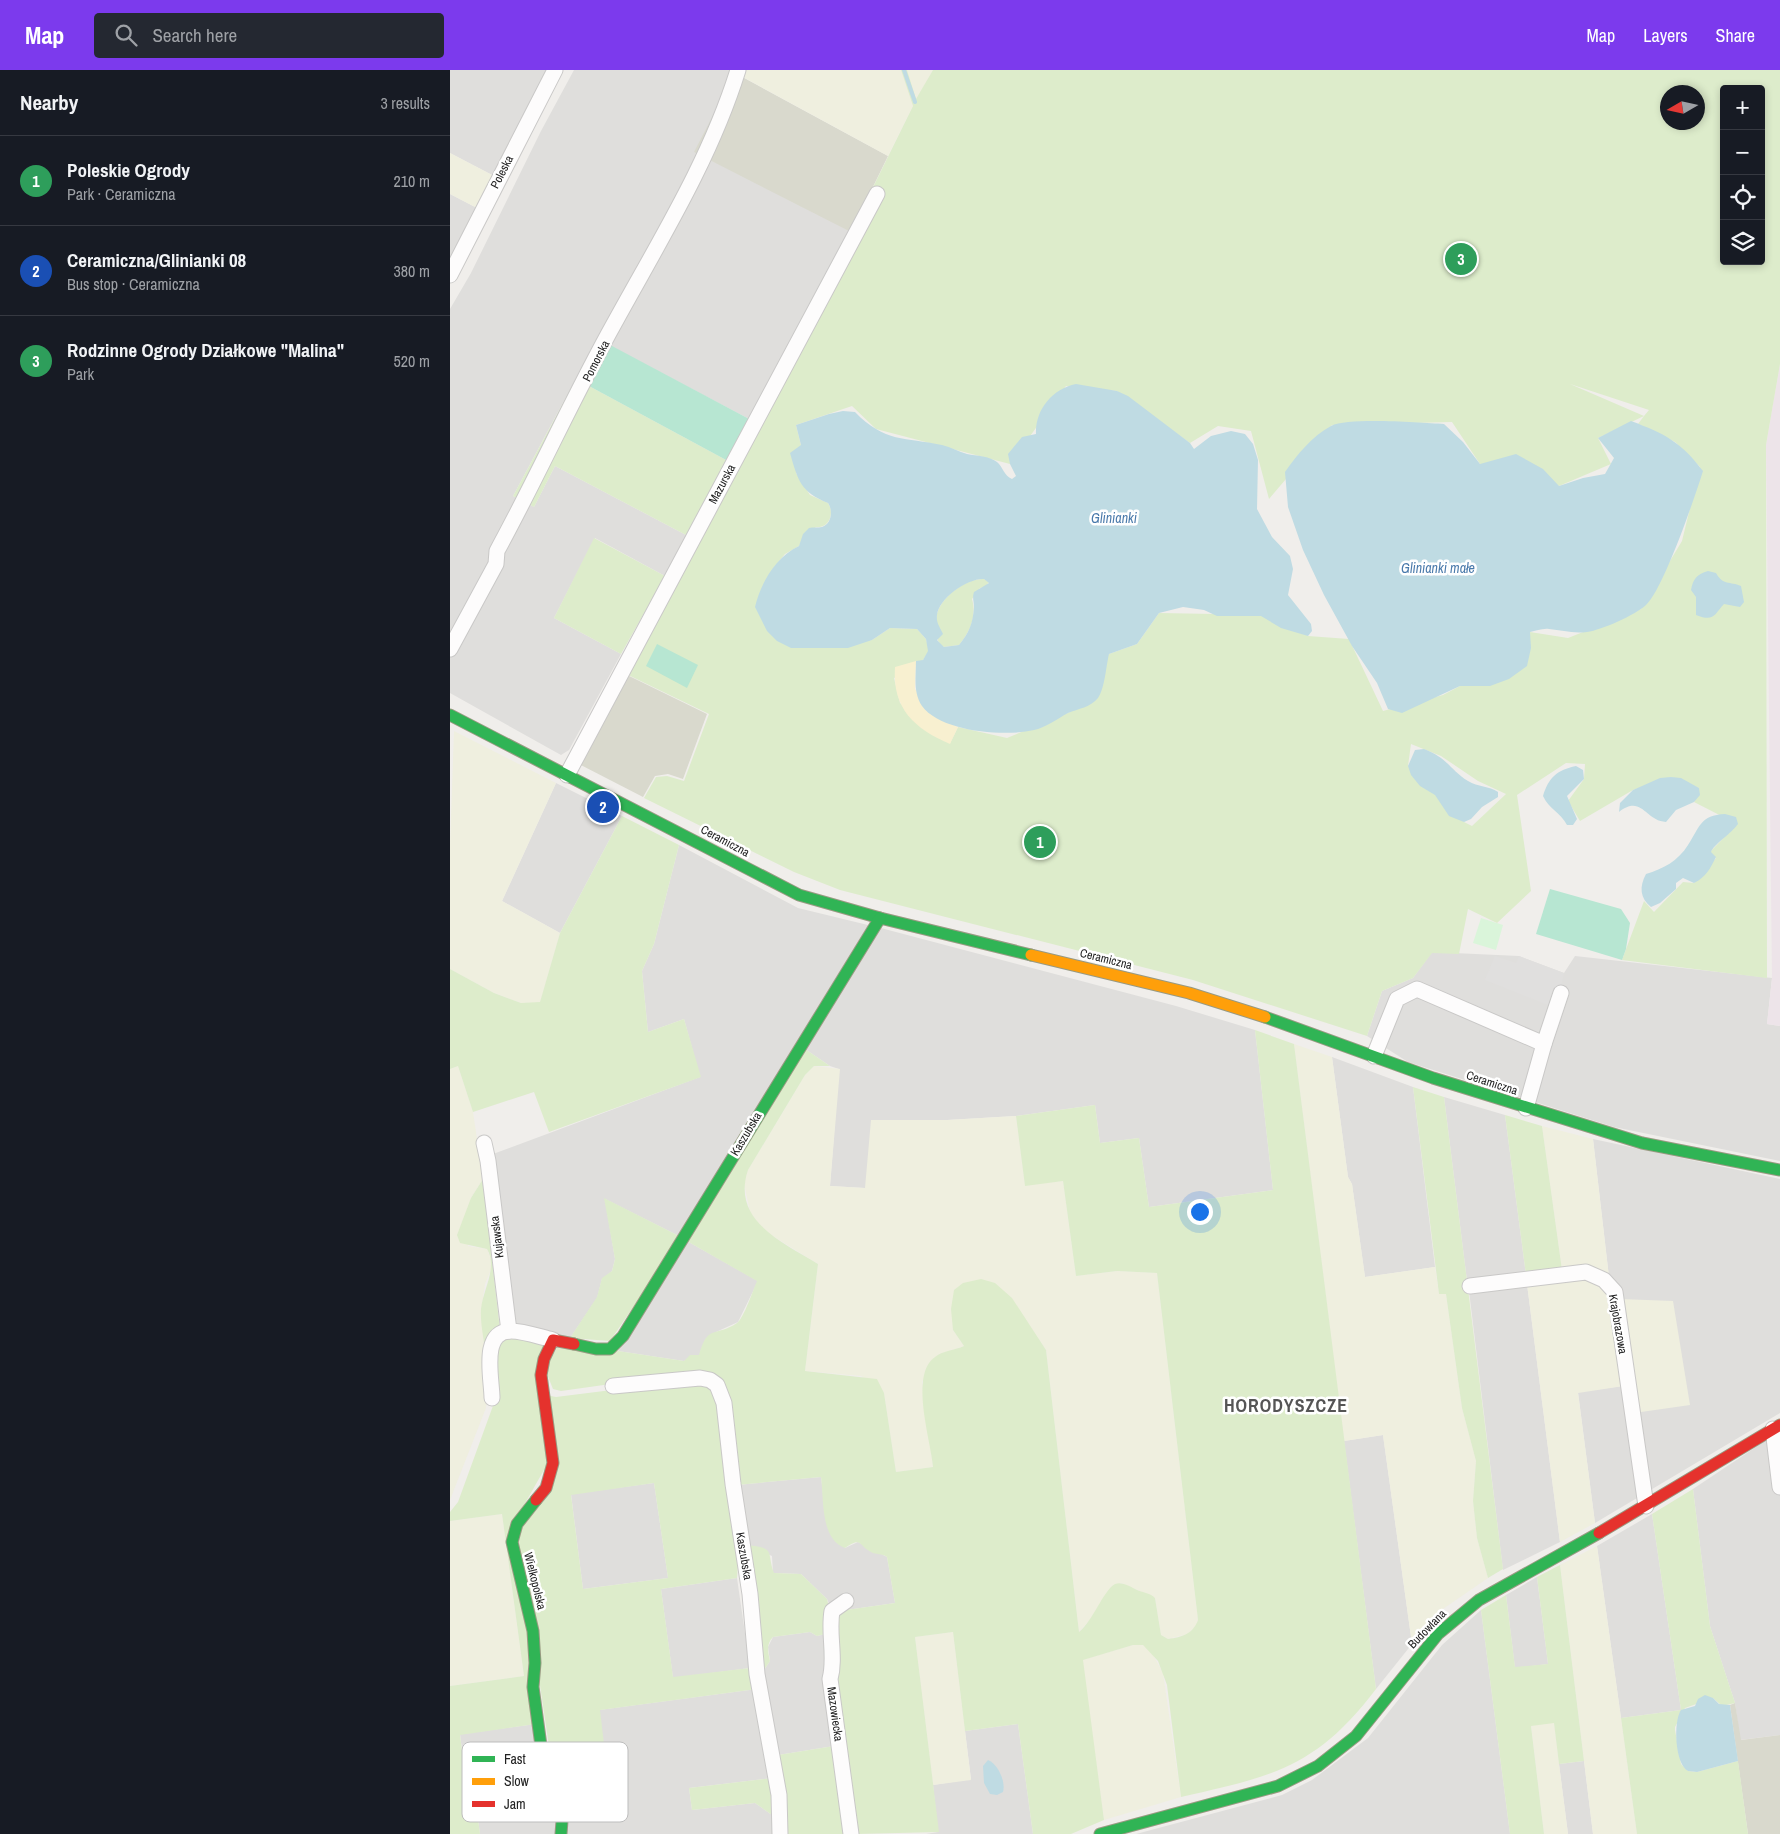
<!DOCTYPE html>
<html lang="en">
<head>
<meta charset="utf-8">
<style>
	body { margin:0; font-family:"Archivo Narrow",sans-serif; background:#242831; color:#f1f3f6 }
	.controls { position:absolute; right:15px; top:15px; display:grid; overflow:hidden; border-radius:5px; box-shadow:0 2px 8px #0003 }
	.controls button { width:45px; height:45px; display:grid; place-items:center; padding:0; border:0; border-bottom:1px solid #363941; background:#171b24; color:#f1f3f6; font:25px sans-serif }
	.compass { position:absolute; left:1210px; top:15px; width:45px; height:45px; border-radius:50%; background:#171b24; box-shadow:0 2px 8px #0003; rotate:261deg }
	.you { position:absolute; left:749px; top:1141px; width:18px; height:18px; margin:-12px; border:4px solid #fff; border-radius:50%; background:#1a73e8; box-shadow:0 0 0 8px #1a73e833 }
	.badge { display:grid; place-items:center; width:32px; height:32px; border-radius:50%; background:#7c3aed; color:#fff; font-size:16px; font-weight:700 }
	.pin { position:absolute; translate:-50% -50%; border:2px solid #fff; box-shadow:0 1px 5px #0006 }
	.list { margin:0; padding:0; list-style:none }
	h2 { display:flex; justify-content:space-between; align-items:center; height:65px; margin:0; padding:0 20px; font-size:21px }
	h2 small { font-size:16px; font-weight:400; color:#9ea1a6 }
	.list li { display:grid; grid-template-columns:32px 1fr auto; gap:15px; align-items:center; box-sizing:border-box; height:90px; padding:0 20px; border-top:1px solid #363941 }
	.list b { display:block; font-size:19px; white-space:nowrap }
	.list p { margin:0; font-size:16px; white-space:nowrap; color:#9ea1a6 }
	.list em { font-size:16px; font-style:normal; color:#9ea1a6 }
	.icon { flex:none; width:28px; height:28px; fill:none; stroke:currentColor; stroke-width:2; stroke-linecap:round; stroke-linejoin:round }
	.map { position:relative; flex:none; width:1330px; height:1764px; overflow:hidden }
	header { display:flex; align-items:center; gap:30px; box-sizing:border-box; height:70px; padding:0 25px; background:#7c3aed; color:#fff }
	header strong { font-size:24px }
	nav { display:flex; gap:28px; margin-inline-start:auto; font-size:18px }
	.search { width:350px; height:45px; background:#242831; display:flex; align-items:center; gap:12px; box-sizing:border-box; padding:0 18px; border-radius:5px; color:#9ea1a6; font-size:19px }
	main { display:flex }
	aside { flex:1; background:#171b24 }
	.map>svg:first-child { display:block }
	.residential { fill:#dfdedc }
	.industrial { fill:#ede4e9 }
	.construction { fill:#d9d9cd }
	.farmland { fill:#efefdf }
	.grass { fill:#ddeccb; fill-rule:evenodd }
	.sand { fill:#f8f0d0 }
	.park { fill:#daf5da }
	.pitch { fill:#b7e6d2 }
	.parking { fill:#e0dfde }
	.water { fill:#bfdbe3; fill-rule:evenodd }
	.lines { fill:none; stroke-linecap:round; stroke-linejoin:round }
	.stream { stroke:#bfdbe3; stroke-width:4 }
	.street-casing { stroke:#c9c8c7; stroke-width:17 }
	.fast-casing { stroke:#999a82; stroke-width:13 }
	.slow-casing { stroke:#999a82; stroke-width:13 }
	.jam-casing { stroke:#999a82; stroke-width:13 }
	.street { stroke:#fdfcfc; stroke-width:15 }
	.fast { stroke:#30b455; stroke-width:11 }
	.slow { stroke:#ff9f0a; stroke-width:11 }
	.jam { stroke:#e5322d; stroke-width:11 }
	.labels { text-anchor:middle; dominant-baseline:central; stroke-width:5; stroke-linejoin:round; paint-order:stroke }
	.street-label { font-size:12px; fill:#222; stroke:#fff }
	.water-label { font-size:14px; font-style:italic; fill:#4a7aab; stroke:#fff }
	.district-label { font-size:18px; font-weight:bold; letter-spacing:1px; fill:#555; stroke:#fff }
	.key { fill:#fff; stroke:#bdbdbd; stroke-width:1 }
	.key-label { font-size:14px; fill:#222 }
</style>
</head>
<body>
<header>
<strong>Map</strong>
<div class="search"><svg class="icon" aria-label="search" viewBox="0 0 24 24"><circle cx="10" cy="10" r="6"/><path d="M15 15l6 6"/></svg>Search here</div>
<nav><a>Map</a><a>Layers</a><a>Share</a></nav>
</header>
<main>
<aside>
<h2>Nearby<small>3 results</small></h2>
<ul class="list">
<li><span class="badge" style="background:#2e9e5b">1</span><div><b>Poleskie Ogrody</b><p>Park · Ceramiczna</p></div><em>210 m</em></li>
<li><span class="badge" style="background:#1a4fb4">2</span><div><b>Ceramiczna/Glinianki 08</b><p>Bus stop · Ceramiczna</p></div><em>380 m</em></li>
<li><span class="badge" style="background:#2e9e5b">3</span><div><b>Rodzinne Ogrody Działkowe &quot;Malina&quot;</b><p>Park</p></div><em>520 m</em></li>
</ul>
</aside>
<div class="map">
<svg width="1330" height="1764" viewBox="0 0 1330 1764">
	<rect width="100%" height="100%" fill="#f0eeeb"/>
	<g class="residential">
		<polygon points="0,0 99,0 44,106 0,83"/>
		<polygon points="124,0 280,0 285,3 401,162 301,350 147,269 63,426 84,437 105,396 236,465 215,506 145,468 104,548 171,584 119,680 111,685 0,623 0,239 21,203 91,61"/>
		<polygon points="0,124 27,138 0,189"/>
		<polygon points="106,713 172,746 110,863 52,831"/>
		<polygon points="229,775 348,838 422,856 231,1167 155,1129 165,1189 162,1201 152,1209 147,1228 120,1268 71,1258 63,1252 43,1084 250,1007 234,949 198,962 192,901 204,874"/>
		<polygon points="427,857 726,936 805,960 823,1120 699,1137 689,1068 650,1073 645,1035 566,1046 497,1050 415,1118 380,1116 389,999 380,996 352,977"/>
		<polygon points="982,882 1069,886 1114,903 1125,886 1322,908 1317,954 1330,956 1330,1091 1164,1057 958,992 917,966 932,921 963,908"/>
		<polygon points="882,987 963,1017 985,1197 915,1207 902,1114 898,1107"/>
		<polygon points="994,1027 1055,1045 1076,1205 1017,1211"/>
		<polygon points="1143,1069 1330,1109 1330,1343 1145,1453 1128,1322 1180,1315 1170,1229 1159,1207"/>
		<polygon points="235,1170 308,1211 288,1252 266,1262 251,1280 250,1285 234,1291 168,1281"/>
		<polygon points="1077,1214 1110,1472 1053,1500 1019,1221"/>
		<polygon points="1330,1361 1330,1665 1290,1670 1285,1633 1260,1556 1243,1419"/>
		<polygon points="933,1365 962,1574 926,1619 894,1371"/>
		<polygon points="371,1407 375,1441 395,1478 408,1472 437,1487 445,1533 396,1540 386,1549 377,1529 351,1504 323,1503 322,1486 297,1475 287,1415"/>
		<polygon points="204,1413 218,1508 133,1519 121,1424"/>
		<polygon points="1202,1444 1231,1640 1171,1648 1147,1476"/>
		<polygon points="1087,1507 1098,1594 1065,1598 1056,1525"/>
		<polygon points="287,1508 300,1598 223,1608 211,1519"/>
		<polygon points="1031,1540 1060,1764 686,1764 832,1725 862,1710 918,1668 992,1575"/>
		<polygon points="360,1562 367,1566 375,1564 384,1676 328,1685 312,1603 320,1591 318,1577 323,1567"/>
		<polygon points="307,1619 323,1708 239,1718 242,1740 305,1733 322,1745 324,1764 115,1764 117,1731 160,1726 149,1640"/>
		<polygon points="86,1654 109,1725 107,1764 30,1764 25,1727 18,1728 10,1664"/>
		<polygon points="568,1654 583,1764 476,1764 488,1762 483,1715 521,1709 515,1661"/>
		<polygon points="1134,1691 1143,1764 1118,1764 1109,1694"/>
	</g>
	<polygon class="industrial" points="1330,294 1330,956 1317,954 1322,908 1316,375"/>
	<g class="construction">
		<polygon points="285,3 438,86 401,162 244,82"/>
		<polygon points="173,603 257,644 233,709 218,704 205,706 193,727 125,692"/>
		<polygon points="1285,1633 1291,1670 1330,1665 1330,1764 1298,1764 1280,1635"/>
	</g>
	<g class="farmland">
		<polygon points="280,0 451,0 463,36 438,86"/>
		<polygon points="457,0 483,0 466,30 461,16"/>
		<polygon points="0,83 44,106 27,138 0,124"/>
		<polygon points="4,661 106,713 52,831 110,863 90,933 71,933 44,923 0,899 0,775"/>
		<polygon points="844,974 882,987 898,1107 902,1114 915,1207 985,1197 989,1224 996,1224 1012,1338 1026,1391 1023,1431 1027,1468 1038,1508 990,1541 962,1574 933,1365 894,1371"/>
		<polygon points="8,996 23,1042 33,1109 21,1128 18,1176 37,1179 43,1195 35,1214 31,1241 38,1317 36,1338 0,1430 0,999"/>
		<polygon points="364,996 390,999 380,1116 415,1118 421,1050 497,1050 566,1046 575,1115 613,1111 626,1206 667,1201 707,1203 748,1550 746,1556 738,1564 718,1569 711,1565 705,1528 671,1513 659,1520 645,1544 629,1562 596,1280 561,1228 503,1260 514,1276 493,1283 472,1312 483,1397 446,1402 434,1323 411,1306 355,1301 368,1194 313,1160 300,1142 294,1113 298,1100 355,1005"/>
		<polygon points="1092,1056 1143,1069 1159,1207 1112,1200"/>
		<polygon points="1123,1208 1142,1210 1170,1229 1223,1231 1240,1335 1184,1343 1180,1315 1128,1323 1145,1453 1110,1472 1077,1214"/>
		<polygon points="52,1444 74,1606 0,1616 0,1451"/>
		<polygon points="1147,1476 1171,1648 1187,1764 1143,1764 1110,1495"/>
		<polygon points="503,1562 521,1710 483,1715 465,1567"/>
		<polygon points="683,1575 693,1575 701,1581 713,1603 731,1727 654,1750 632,1590"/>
		<polygon points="1104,1652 1109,1694 1118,1764 1094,1764 1081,1655"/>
	</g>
	<g class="grass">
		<path d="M451 0H457L466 29 483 0H1330V294L1316 375 1317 908 1172 890 1194 831 1204 842 1233 812 1244 813 1266 788 1260 782 1287 754 1244 732 1249 718 1221 707 1183 720 1130 751 1118 731 1134 709 1135 694 1116 693 1067 725 1081 821 1047 853 1018 839 1009 884 982 883 963 908 932 921 917 966 743 910 390 820 344 802 194 728 206 707 217 706 234 711 259 644 174 603 330 316 333 317 330 306 463 36ZM1274 19H1311V191H1274ZM1218 22H1248V52H1218ZM1120 314 1199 340 1194 346ZM616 316 667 321 740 373 768 356 801 361 819 429 882 355 1002 352 1030 394 1109 416 1161 394 1148 368 1194 346 1188 354 1225 372 1250 397 1232 471 1191 539 1118 568 1080 562 1010 616 993 625 933 641 899 569 858 566 821 545 709 543 687 574 659 584 620 642 557 668 508 657 500 673 450 633 444 608 473 590 479 581 476 569 467 559 440 558 422 570 341 578 322 500 335 484 349 476 352 470 366 457C379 459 385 443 378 433L360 425 346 403 351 375 346 355 402 336 426 359 560 394ZM961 674 991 686 1028 711 1056 724 1022 756 1014 752 958 696Z"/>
		<polygon points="126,309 278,391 236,465 105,396 84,437 63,426"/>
		<polygon points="144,468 215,506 171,584 104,548"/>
		<path d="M534 509 539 512 535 517 530 518 522 529C527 546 520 562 509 575L494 577C487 573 487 568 487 560 487 554 485 547 488 541 494 525 517 508 534 509Z"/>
		<polygon points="172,746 229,775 204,874 192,901 198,962 234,949 251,1007 99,1062 84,1022 23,1042 8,996 0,999 0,899 44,923 71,933 90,932 110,863"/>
		<path d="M805 960 844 974 926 1619C866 1698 823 1706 731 1727L717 1615 708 1591 693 1575H683L633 1590 654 1750 621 1764H583L568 1654 515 1661 503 1562 465 1567 489 1762 406 1764 386 1614 389 1600 386 1549 396 1540 445 1533 437 1487C432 1483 426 1485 421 1482 408 1476 413 1466 395 1478 370 1469 374 1429 371 1407L287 1415 263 1307 175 1312 111 1321 103 1319 95 1299 107 1278 168 1281 234 1291 240 1285H249C258 1253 265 1268 287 1253 294 1248 303 1220 307 1211L235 1170 352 977 380 996H364L355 1005 298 1100C281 1151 333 1172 368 1194L355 1301 427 1309 434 1323 446 1402 483 1397C481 1370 459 1305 485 1287 492 1281 505 1280 514 1276L503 1260 501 1239 504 1220 513 1213 531 1209 545 1213 562 1228 596 1280 629 1562C643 1551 653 1521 665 1514 672 1511 681 1517 687 1520 694 1523 700 1523 705 1528L711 1565 718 1569C732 1567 743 1564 748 1550L707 1203 667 1201 626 1206 613 1111 575 1116 566 1046 645 1035 650 1073 689 1068 699 1137 823 1120Z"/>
		<polygon points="963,1017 994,1027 1053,1499 1038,1508 1027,1468 1023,1431 1026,1391 1012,1338 996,1224 989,1224"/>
		<polygon points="1055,1045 1092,1056 1112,1200 1076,1205"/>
		<path d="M33 1109 50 1260 35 1282C34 1268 30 1253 31 1239 33 1219 48 1198 37 1179L10 1173 7 1165 21 1128Z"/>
		<polygon points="154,1128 231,1167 160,1271 120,1268 147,1227 152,1208 162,1201 165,1189"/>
		<polygon points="54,1267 97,1271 99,1391 69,1444 86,1654 10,1665 18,1727 25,1727 30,1764 0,1764 0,1616 74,1606 52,1444 0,1451 0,1442 8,1432 44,1333 42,1291"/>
		<path d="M242 1310 265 1319 289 1479 287 1508 211 1519 223 1607 300 1598 307 1619 150 1640 160 1726 117 1731 103 1703 67 1461 94 1426 96 1325 106 1327ZM204 1413 218 1508 133 1519 121 1425Z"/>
		<polygon points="1243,1419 1260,1556 1285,1633 1272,1636 1263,1628 1235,1638 1225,1657 1225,1660 1231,1694 1238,1701 1247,1702 1288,1691 1298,1764 1187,1764 1171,1648 1231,1640 1202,1444"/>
		<path d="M297 1475C327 1478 316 1482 324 1503L351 1504 377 1529 379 1537 375 1564 367 1566 360 1562 323 1567C316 1574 318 1582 320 1591L312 1603Z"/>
		<polygon points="1110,1495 1134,1691 1109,1694 1104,1653 1081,1656 1094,1764 1060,1764 1031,1540 1056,1525 1065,1597 1098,1594 1087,1507"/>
		<polygon points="384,1676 397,1764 333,1764 328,1685"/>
		<polygon points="323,1708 322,1745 305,1733 242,1740 239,1718"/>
	</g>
	<path class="sand" d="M466 591 465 619 485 646 508 657 500 674C465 659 442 639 445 597Z"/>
	<polygon class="park" points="1031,848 1053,855 1046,880 1023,873"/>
	<g class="pitch">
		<polygon points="147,268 301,350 278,391 126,309"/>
		<polygon points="207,574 248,595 237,618 196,596"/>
		<polygon points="1100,819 1171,839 1180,853 1176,879 1172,890 1086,864"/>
	</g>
	<polygon class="parking" points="1045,886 1066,893 1069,886 1114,903 1106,938 1035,910"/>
	<g class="water">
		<path d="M626 314 667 321 678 326 740 373 744 379 761 366 781 361 795 364 803 374 808 390 807 439 822 467 840 486 843 499 838 525 861 554 862 561 858 566 831 558 811 546H767L754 540 733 537 709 543 687 574 659 584C656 596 655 618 648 628 641 637 628 639 618 643 607 649 595 658 584 660 555 667 491 662 472 636 463 623 466 606 466 591L473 590 478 581 476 569 467 559 440 558 422 570 398 578H341L327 571 317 561 305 537C311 512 326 487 349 476L353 464 359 458C363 457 368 458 372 457 382 454 383 440 378 433 351 422 348 411 340 383L351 375 346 355 379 344 393 341 405 342C435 373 455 367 492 375 501 377 509 382 517 384 527 386 539 386 547 392 553 397 554 406 562 409L566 406 560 394 558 384 572 367 586 364C585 340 602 319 626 314ZM534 509 539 513 524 522C522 528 524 531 524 537 523 553 519 563 509 575L494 577 487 570 493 564C490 557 486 553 487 545 489 528 518 508 534 509Z"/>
		<path d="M1181 351C1215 364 1230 371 1253 401 1245 427 1213 520 1196 535 1185 545 1152 560 1137 562 1123 564 1112 560 1099 559 1093 558 1086 561 1080 562L1081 578 1077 596 1059 609 1040 616H1010L952 643 938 639 927 613 902 576 874 525 853 480 838 437 835 402C847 385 862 366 881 356 899 347 971 353 994 354L1013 372 1030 394 1066 384 1093 399 1109 416 1133 408 1155 404 1164 388 1148 368Z"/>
		<path d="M1258 501 1266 503C1273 516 1280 511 1291 516L1294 532 1290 537 1274 534C1264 545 1264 552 1246 545V527L1241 520C1243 509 1247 504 1258 501Z"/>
		<path d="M974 679C998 688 1000 700 1018 711 1028 717 1039 716 1048 722V727L1032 737 1021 749 1014 752 999 746 985 725 970 716 961 705 958 696 965 680Z"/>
		<path d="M1126 696 1133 700 1134 709 1117 726 1127 749 1123 755H1117C1110 742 1099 739 1093 726 1099 707 1107 700 1126 696Z"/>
		<path d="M1221 707 1231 708 1249 718 1250 725 1244 732 1226 740 1216 752C1195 751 1192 724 1169 742L1170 733 1183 720 1210 708Z"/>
		<path d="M1275 744 1286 747 1288 754C1281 764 1264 774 1261 782L1266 787C1260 799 1256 807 1244 813L1233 808 1226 813V819L1210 833 1201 837C1190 828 1189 817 1196 804 1213 799 1228 791 1238 775 1250 757 1250 745 1275 744Z"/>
		<path d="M1255 1625 1263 1628 1269 1634 1280 1635 1288 1691 1247 1702 1238 1701C1225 1694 1223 1652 1231 1640L1245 1636 1248 1629Z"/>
		<path d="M538 1690C548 1694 556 1712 553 1722L547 1725 540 1724 534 1713 533 1696Z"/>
	</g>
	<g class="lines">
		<polyline class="stream" points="454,0 465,32"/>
		<defs>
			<g id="street">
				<polyline points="0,205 105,0"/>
				<path d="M0 579 46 494 47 481C88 406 123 327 165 252 210 170 260 90 288 0"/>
				<polyline points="117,705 427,124"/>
				<polyline points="1094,974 1111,923"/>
				<polyline points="924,986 947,929 967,919 1094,974 1076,1038"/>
				<polyline points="34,1073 38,1091 59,1261"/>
				<polyline points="1020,1216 1136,1202 1154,1210 1165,1222 1196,1436"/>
				<polyline points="163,1316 250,1308 260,1310 267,1315 274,1333 283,1414 300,1524 307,1604 329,1725 330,1764"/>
				<path d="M42 1328C42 1309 30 1261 61 1261 74 1261 90 1267 103 1270"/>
				<polyline points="1323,1359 1330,1417"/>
				<path d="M396 1531 382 1541C378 1564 386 1587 380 1609L401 1764"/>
			</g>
			<g id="fast">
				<polyline points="0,645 349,825 430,848 581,885"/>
				<polyline points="815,947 983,1008 1192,1073 1330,1100"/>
				<polyline points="124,1274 146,1279 160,1279 173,1266 430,848"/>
				<polyline points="86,1430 67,1454 62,1472 83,1561 85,1593 83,1617 92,1683 95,1694 114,1724 111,1764"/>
				<polyline points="650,1764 828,1716 868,1696 906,1666 988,1564 1029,1530 1149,1463"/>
			</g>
			<polyline id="slow" points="581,885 739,923 815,947"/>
			<g id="jam">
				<polyline points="86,1430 96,1418 103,1393 91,1305 94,1289 103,1270 124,1274"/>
				<polyline points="1149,1463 1330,1355"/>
			</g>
		</defs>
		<use href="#street" class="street-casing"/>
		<use href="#fast" class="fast-casing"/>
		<use href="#slow" class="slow-casing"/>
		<use href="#jam" class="jam-casing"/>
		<use href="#street" class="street"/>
		<use href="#fast" class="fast"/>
		<use href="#slow" class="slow"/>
		<use href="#jam" class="jam"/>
	</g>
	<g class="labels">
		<g class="street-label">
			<text transform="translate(52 102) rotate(-63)">Poleska</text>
			<text transform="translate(146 291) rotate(-63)">Pomorska</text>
			<text transform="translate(272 414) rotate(-62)">Mazurska</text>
			<text transform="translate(275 771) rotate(28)">Ceramiczna</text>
			<text transform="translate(656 889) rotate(14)">Ceramiczna</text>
			<text transform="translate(1042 1013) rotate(18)">Ceramiczna</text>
			<text transform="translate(296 1064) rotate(-59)">Kaszubska</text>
			<text transform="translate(47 1167) rotate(-97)">Kujawska</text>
			<text transform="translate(1168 1254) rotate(80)">Krajobrazowa</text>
			<text transform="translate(294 1486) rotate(80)">Kaszubska</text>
			<text transform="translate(85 1511) rotate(76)">Wielkopolska</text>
			<text transform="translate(977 1559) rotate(-46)">Budowlana</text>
			<text transform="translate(385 1644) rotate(82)">Mazowiecka</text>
		</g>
		<g class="water-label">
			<text x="664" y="448">Glinianki</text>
			<text x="988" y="498">Glinianki małe</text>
		</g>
		<g class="district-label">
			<text x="836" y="1335">HORODYSZCZE</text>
		</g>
	</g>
	<rect x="12" y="1672" width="166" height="80" rx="8" class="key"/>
	<rect x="22" y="1686" width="23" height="6" fill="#30b455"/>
	<rect x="22" y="1708" width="23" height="7" fill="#ff9f0a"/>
	<rect x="22" y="1731" width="23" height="6" fill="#e5322d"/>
	<g class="key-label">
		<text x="54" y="1694">Fast</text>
		<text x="54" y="1716">Slow</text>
		<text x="54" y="1739">Jam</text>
	</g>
</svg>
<div class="controls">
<button>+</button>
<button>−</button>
<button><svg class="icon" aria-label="locate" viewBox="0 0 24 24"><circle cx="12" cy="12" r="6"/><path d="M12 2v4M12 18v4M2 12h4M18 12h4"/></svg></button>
<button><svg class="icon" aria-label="layers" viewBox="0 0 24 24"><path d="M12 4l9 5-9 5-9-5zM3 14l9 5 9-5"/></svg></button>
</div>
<svg class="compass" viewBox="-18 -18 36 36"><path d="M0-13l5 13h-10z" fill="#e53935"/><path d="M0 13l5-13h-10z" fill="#9ea1a6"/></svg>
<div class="you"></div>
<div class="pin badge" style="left:590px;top:772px;background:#2e9e5b">1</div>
<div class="pin badge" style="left:153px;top:737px;background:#1a4fb4">2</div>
<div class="pin badge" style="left:1011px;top:189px;background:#2e9e5b">3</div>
</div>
</main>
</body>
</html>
